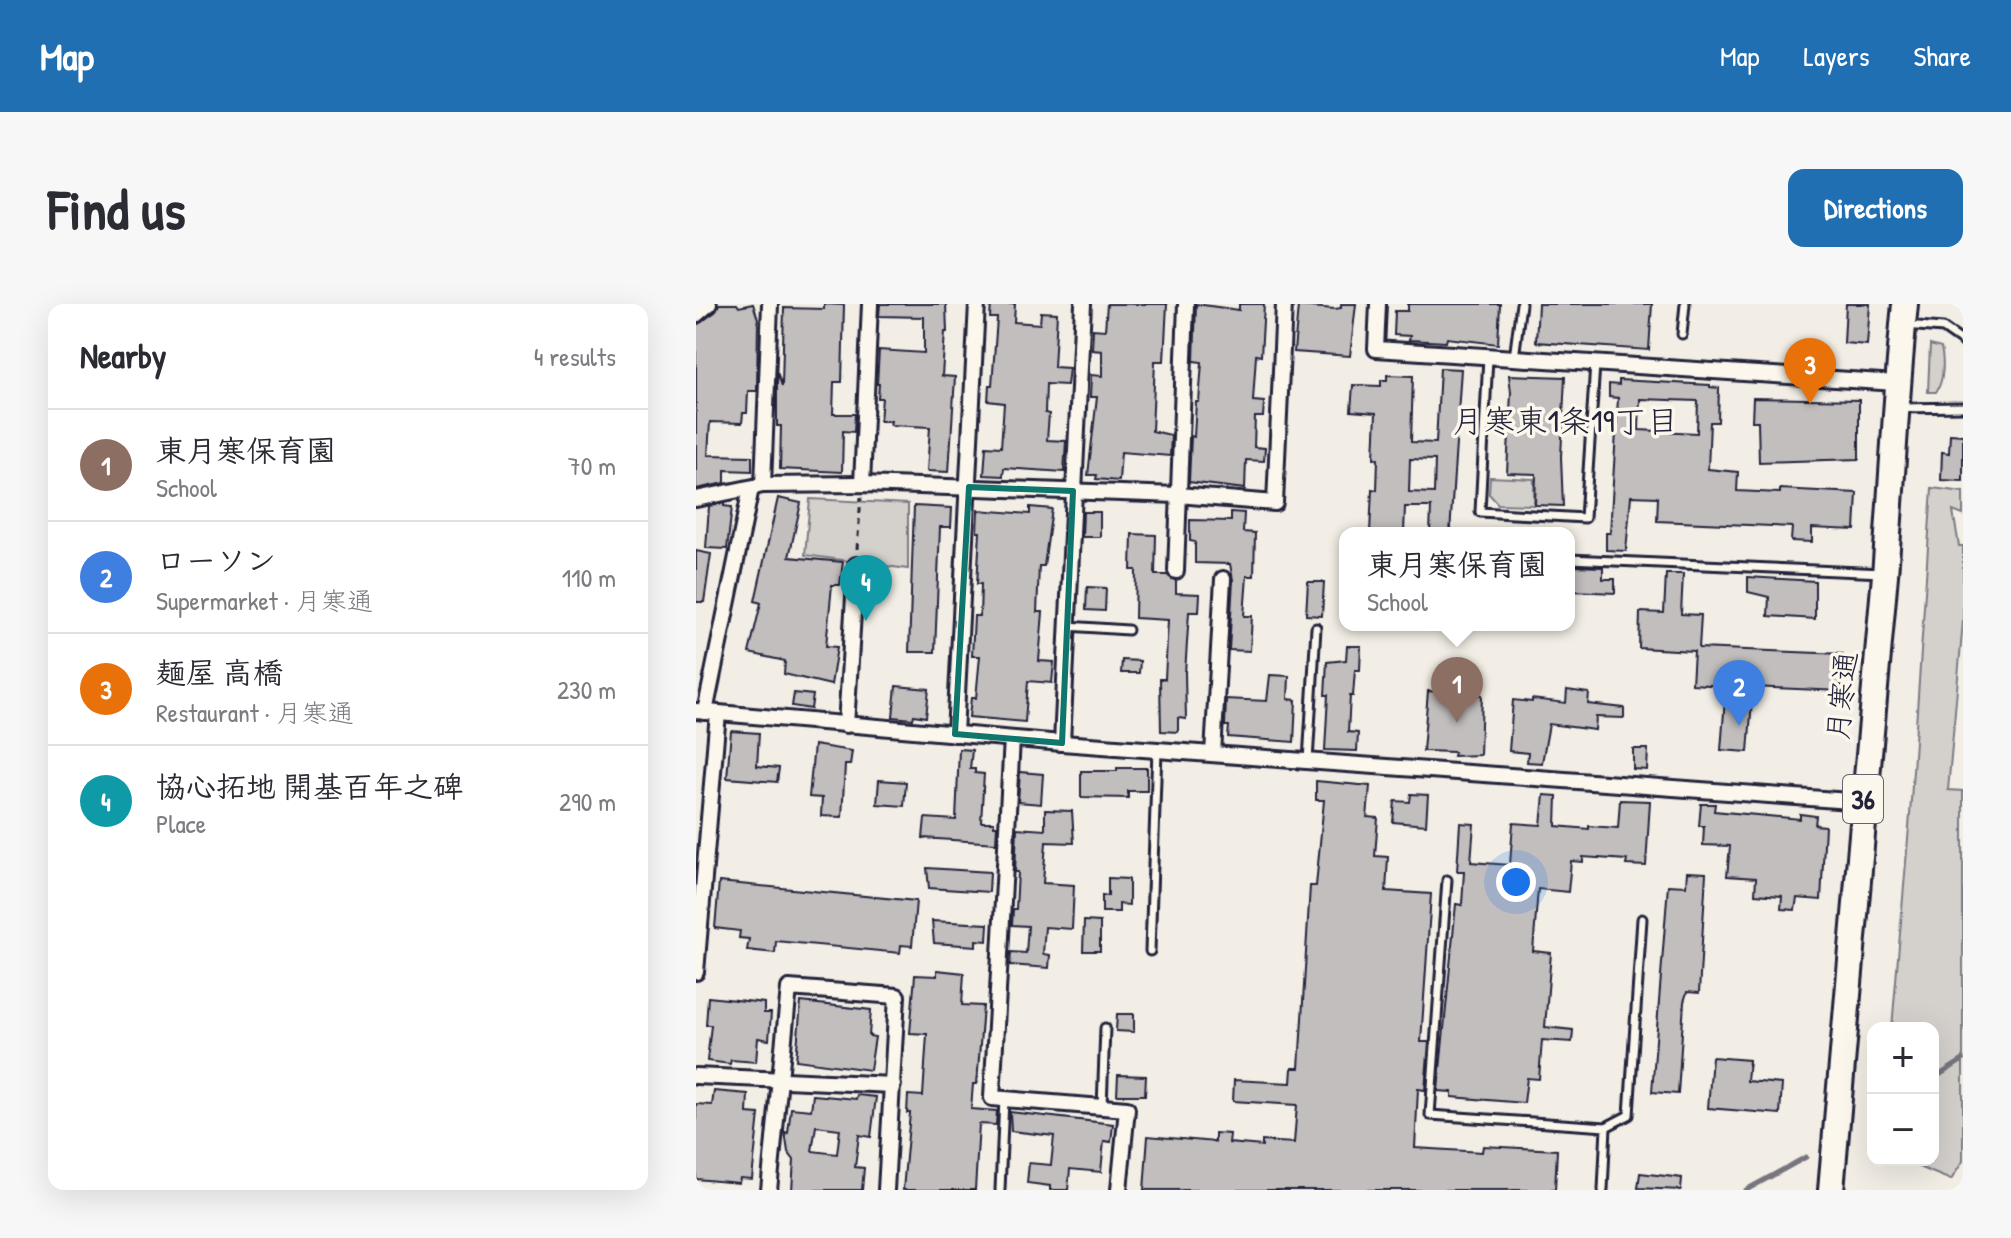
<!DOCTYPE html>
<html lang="en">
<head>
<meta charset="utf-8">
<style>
	body { margin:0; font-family:"Patrick Hand","Klee One",sans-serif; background:#f7f7f7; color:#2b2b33 }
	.controls { position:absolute; right:24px; bottom:24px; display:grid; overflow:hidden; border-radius:16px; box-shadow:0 8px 32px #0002 }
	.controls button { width:72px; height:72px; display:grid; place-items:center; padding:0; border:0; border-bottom:2px solid #e1e1e2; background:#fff; color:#2b2b33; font:40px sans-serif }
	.you { position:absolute; left:820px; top:578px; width:28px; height:28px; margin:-20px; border:6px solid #fff; border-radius:50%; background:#1a73e8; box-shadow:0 0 0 12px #1a73e833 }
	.badge { display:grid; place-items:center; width:52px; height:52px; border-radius:50%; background:#1f6fb2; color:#fff; font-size:26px; font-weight:700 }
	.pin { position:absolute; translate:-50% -66px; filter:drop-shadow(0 2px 4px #0008) }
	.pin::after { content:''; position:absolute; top:42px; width:28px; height:24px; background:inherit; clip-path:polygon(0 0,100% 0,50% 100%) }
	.popup { position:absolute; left:643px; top:223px; width:236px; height:104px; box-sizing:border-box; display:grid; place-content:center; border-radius:16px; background:#fff; filter:drop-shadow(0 2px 6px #0005); font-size:26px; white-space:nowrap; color:#7c7c81 }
	.popup b { font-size:30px; color:#2b2b33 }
	.popup::after { content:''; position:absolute; left:50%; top:100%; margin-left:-16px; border:16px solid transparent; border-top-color:#fff }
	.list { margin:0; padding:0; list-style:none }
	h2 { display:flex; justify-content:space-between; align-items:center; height:104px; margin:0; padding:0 32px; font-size:34px }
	h2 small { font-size:26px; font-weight:400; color:#7c7c81 }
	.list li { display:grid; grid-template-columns:52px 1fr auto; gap:24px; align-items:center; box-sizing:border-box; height:112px; padding:0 32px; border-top:2px solid #e1e1e2 }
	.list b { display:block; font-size:30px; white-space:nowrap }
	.list p { margin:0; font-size:26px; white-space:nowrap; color:#7c7c81 }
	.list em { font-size:26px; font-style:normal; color:#7c7c81 }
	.map { position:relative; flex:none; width:1267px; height:886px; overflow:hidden; border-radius:16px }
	header { display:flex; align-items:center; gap:48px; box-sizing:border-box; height:112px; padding:0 40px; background:#1f6fb2; color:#fff }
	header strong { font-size:38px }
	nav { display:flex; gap:44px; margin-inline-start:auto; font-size:28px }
	.intro { display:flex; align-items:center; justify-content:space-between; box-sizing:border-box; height:192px; padding:0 48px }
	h1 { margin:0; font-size:56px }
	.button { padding:20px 36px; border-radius:16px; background:#1f6fb2; color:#fff; font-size:28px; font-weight:700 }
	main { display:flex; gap:48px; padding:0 48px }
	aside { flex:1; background:#fff; border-radius:16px; box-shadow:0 8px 32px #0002 }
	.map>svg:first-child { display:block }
	.green { fill:#d4d1cc; stroke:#7b7a84; stroke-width:2 }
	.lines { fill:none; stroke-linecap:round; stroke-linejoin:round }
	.stream { stroke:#76747f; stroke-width:5 }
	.building { fill:#c2bebe; stroke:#22223b; stroke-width:2; fill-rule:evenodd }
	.service-casing { stroke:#22223b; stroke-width:13 }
	.minor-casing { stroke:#22223b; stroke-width:20 }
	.trunk-casing { stroke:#22223b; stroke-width:30 }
	.path { stroke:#22223b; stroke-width:3; stroke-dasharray:6 6; stroke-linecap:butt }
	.service { stroke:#fbf7ec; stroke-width:7 }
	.minor { stroke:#fbf7ec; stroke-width:14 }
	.trunk { stroke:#fbf7ec; stroke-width:24 }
	.marked { fill:none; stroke:#0f766e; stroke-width:6; stroke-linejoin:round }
	.labels { text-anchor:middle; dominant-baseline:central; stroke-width:7; stroke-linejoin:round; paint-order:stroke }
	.shield { fill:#fbf7ec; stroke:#636270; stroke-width:2 }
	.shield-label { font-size:28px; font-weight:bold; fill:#22223b }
	.street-label { font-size:30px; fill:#22223b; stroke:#fbf7ec }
	.neighbourhood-label { font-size:32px; fill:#22223b; stroke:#fbf7ec }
</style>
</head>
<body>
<header>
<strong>Map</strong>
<nav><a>Map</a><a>Layers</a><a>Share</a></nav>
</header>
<div class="intro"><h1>Find us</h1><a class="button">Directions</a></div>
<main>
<aside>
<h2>Nearby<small>4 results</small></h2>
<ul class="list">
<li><span class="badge" style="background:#8d6e63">1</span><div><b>東月寒保育園</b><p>School</p></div><em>70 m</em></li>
<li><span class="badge" style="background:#3f7fe0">2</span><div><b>ローソン</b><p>Supermarket · 月寒通</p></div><em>110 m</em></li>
<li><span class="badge" style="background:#e8710a">3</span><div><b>麺屋 高橋</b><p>Restaurant · 月寒通</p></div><em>230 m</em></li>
<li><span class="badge" style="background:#0f9aa8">4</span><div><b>協心拓地 開基百年之碑</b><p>Place</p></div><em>290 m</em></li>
</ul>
</aside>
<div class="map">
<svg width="1267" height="886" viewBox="0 0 1267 886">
	<rect width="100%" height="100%" fill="#f2eee5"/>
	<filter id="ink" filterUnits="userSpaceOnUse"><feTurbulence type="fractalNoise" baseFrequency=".0125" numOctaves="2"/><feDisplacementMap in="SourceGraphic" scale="16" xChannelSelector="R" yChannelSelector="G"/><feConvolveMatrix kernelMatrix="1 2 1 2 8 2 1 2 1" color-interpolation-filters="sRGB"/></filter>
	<g filter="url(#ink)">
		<g class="green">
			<path d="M1234 41 1245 44C1248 57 1248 77 1240 88H1232Z"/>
			<polygon points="794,173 838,175 838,201 802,200 793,190"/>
			<polygon points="1236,184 1267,188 1267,211 1257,207 1263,242 1267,242 1267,317 1252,486 1267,487 1267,857 1255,876 1206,856 1237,856 1237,724 1196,724 1214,511"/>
			<polygon points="114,195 212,200 212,265 109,251"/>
		</g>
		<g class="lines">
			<g class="stream">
				<polyline points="1237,775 1267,756"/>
				<polyline points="1176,813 1177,813"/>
				<polyline points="1050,886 1110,853"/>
			</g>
		</g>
		<g class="building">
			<polygon points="23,0 41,0 43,3 57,0 62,15 61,87 52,87 51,109 47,109 46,119 14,118 12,151 56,152 56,167 29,166 29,179 0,185 0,21 19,8"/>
			<polygon points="128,0 148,1 146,78 138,78 137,110 159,110 158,128 147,127 146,168 84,165 85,122 81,122 81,68 86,82 88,4 128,5"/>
			<polygon points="184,0 250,0 251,28 249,28 246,72 259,73 253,168 231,167 234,123 194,121 195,117 184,117 186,94 182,94 183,80 181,80 183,46 228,49 228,13 183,12"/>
			<polygon points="295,0 319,0 318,18 344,20 345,8 361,9 358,63 373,64 371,81 350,80 349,109 353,110 351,136 370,137 368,168 308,164 307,172 288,171 290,142 305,143 308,99 292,97 293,81 296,81 301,14 294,14"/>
			<polygon points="411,0 471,0 468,57 459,57 456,127 475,131 474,152 425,148 423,177 400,175 401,171 392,171 401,93 394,93 395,71 406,72 406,47 396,46 397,25 409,26"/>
			<polygon points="500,0 543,6 543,0 568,0 565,52 560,51 557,97 568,98 567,113 559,113 558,143 569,144 568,157 550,156 549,185 493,178 495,132 498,133 500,98 503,98 506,58 498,57"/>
			<polygon points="645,0 660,0 654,52 598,48 602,2 639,5 645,4"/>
			<polygon points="712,0 804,0 802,40 751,34 750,38 713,36 714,32 698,31 699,7 712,7"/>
			<polygon points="842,0 956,0 953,46 840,38"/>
			<polygon points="1150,0 1174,0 1171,41 1148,39"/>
			<path d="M744 64 765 65 754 229H734L735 203H709L708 229H674L676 185 681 186 682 155 678 154 680 109 655 107 657 81 685 82V76H691V71L717 72 715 138 740 139ZM714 155 739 156 738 189 713 188Z"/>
			<polygon points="813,71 869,73 865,153 867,202 839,201 840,170 811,169 815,88"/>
			<path d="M923 76 1014 81V83L1023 84 1022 118H1014L1012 165 1042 168 1041 187 1084 189V185L1161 189 1159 226 1116 224V238L1095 237 1096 223 961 217 962 193 935 192 930 247 910 246V229H914L922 94 913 93V80L923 81ZM944 95 1002 97 1001 129 943 126Z"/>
			<polygon points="1057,94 1163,96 1163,155 1063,158 1062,117 1056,117"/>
			<polygon points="1254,130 1267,131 1267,177 1245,176 1246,148 1253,149"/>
			<polygon points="82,194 105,199 93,253 147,258 144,281 136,281 130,342 141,343 135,381 88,370 89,357 53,349 65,299 59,297"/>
			<polygon points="28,199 28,202 36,203 31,245 10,244 13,202"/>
			<polygon points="218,202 256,204 255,223 244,223 239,348 213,348"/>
			<polygon points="334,203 356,205 348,262 343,262 341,308 347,308 343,357 358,358 356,379 332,377 329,418 273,413 275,394 280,394 284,352 276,352 278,312 284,312 285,280 281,280 284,228 281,228 282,206 334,210"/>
			<polygon points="387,208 404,208 404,233 386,233"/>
			<polygon points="535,208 548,209 547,228 559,229 558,272 551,272 548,312 556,312 554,347 533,346 537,276 534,260 499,259 499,238 494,237 494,216 535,217"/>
			<polygon points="436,230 460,231 459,271 471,271 480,277 480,289 504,290 503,308 493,308 489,369 490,415 482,414 482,428 465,427 464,375 469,375 472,316 439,314 440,266 435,266"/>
			<polygon points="0,247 15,250 8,298 0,298"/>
			<polygon points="876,262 907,263 907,275 919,275 919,289 876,287"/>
			<polygon points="970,270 987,270 985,310 1005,311 1003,344 1147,350 1145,387 1057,383 1052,448 1025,446 1030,382 996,380 998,347 943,344 944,308 968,309"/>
			<polygon points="1052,273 1119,277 1119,315 1072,312 1073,293 1052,288"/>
			<polygon points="612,278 628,278 626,312 610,311"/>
			<polygon points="391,283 410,284 409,307 390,306"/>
			<polygon points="651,342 665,342 664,366 659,366 657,392 654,392 652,428 662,429 661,447 629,446 632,391 629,391 631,358 650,356"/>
			<polygon points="426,356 444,357 443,369 425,369"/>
			<polygon points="574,371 593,372 592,395 600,396 598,438 532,433 533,422 529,422 530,395 571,397"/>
			<polygon points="200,382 233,385 230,413 218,411 217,415 197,413"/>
			<polygon points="871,386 893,389 892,400 928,404 928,414 900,413 899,426 853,420 846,459 831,458 832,449 813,447 817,396 836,398 836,395 870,399"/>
			<polygon points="732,387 786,391 784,451 757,452 758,448 727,447"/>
			<polygon points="98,389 117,391 115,405 96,402"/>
			<polygon points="35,427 63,429 61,462 83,464 81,478 31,474"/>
			<polygon points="118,441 156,447 154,461 149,461 146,513 125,512 126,494 113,493"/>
			<polygon points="263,445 276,446 274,465 279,465 279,469 288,470 285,518 298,518 298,522 301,522 300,539 227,534 229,514 260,516"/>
			<polygon points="937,445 952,445 951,466 937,465"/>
			<polygon points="421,464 451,464 451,487 432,487 432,494 385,493 385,467 421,467"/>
			<polygon points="324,468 347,470 345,500 322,498"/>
			<polygon points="183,476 210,478 208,502 181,500"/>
			<polygon points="620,477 674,482 671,513 682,514 679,552 692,553 690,587 735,590 725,738 733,738 729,786 722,785 719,844 786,848 787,842 861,846 859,886 448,886 452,832 519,838 519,829 534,830 533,839 566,842 566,837 598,839 601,801 537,797 538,776 595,779 596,764 603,764 614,582 620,582 628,496 620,496"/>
			<polygon points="715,490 732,491 730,521 697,518 699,497 714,498"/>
			<polygon points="848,491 861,492 860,522 893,525 893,522 922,524 924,496 954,497 950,562 930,561 931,556 887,553 887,558 875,557 872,588 842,585 837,647 855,649 849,723 877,726 876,738 846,736 843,775 831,774 828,799 756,793 756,788 742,787 760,600 766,601 768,567 761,567 764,519 778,520 775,558 814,561 817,519 845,521"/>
			<polygon points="1005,500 1019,500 1018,507 1104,515 1104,510 1120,512 1119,521 1129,522 1125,596 1101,594 1099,606 1085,605 1086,592 1059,590 1060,574 1031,572 1034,542 1007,541 1008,522 1003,522"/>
			<polygon points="349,506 376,507 378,539 350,538 347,579 378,581 376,625 349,623 347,650 354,651 353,664 314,661 315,648 330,649 332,622 316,621 317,605 320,605 322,568 319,568 321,524 349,526"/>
			<polygon points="231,564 294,568 293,588 233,584"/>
			<polygon points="991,568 1010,569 1003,689 991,688 988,698 982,790 956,788 972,581 990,582"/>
			<polygon points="412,574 433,575 433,601 423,600 423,608 406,608 406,591 412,592"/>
			<polygon points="23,578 220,597 216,642 205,641 204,649 80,637 79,649 51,646 53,635 43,634 44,627 19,624"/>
			<polygon points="236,617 292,620 291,637 280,636 280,642 238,639"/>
			<polygon points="388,617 404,618 404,647 387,647"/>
			<polygon points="241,666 268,669 266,701 287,702 281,780 277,780 275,805 301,807 300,821 283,820 279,886 207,886 214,809 211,809 212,791 227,792 231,730 214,729 219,671 241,672"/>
			<polygon points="12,693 68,699 68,709 75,709 73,736 62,734 60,758 35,756 34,760 11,757 15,721 10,721"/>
			<polygon points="105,698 175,706 173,732 179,733 174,766 100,756"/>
			<polygon points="421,710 438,710 438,728 420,727"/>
			<polygon points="1016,753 1053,756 1051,777 1086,780 1084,810 1012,804"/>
			<polygon points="422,771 450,772 449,791 421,791"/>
			<polygon points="18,787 52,790 51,809 63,810 56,875 44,874 43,879 0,875 0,800 16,801"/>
			<path d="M117 791 160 795 161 791 180 793 175 833 163 831 159 863 168 864 166 886H96L98 856 92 848 89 828 92 829 95 804 115 806ZM120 822 144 825 141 850 116 847Z"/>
			<polygon points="314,808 417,820 415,838 408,837 405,868 374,865 372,886 354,886 354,882 331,879 333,859 355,861 358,832 315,827"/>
			<polygon points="944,869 986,874 985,886 942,884"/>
		</g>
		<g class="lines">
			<defs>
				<g id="service">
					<polyline points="1209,21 1247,24 1267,38"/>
					<polyline points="986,30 989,0"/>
					<polyline points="792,53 784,208 889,214 899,60"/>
					<polyline points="818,54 825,0"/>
					<polyline points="1205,104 1267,103"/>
					<polyline points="873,255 1187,269"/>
					<polyline points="371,322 432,326"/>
					<polyline points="612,457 620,324"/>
					<polyline points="751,576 734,811 910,823 907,886"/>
					<polyline points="454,647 461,446"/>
					<polyline points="406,803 409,724"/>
					<polyline points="910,823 933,811 946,615"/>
					<polyline points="304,886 308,795"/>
				</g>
				<g id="minor">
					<polyline points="682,0 680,45 1201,79"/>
					<polyline points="0,11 13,0"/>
					<polyline points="166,180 174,0"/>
					<polyline points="67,181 74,0"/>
					<polyline points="0,195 67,181 166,180 482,191 579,199 588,0"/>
					<polyline points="480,267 490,0"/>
					<polyline points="0,407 366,439 1167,498"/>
					<polyline points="9,408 55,184"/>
					<polyline points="150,421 160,261"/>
					<polyline points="259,430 281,0"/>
					<polyline points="316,435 296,794 431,805 423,886"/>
					<polyline points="366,439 387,0"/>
					<polyline points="517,450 527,275"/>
					<polyline points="0,668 22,409"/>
					<polyline points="0,772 197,781"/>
					<polyline points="73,886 93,684 201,692 190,886"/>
				</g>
				<path id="trunk" d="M1135 886C1152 681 1171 476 1189 271 1196 181 1200 90 1209 0"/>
			</defs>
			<use href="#service" class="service-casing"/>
			<use href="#minor" class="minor-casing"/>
			<use href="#trunk" class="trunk-casing"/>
			<polyline class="path" points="161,245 165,193"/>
			<use href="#service" class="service"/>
			<use href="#minor" class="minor"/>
			<use href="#trunk" class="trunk"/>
		</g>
	</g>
	<path class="marked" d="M273 183 377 187 366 439 259 430Z"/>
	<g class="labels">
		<rect class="shield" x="1147" y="471" width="40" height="48" rx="6"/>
		<g class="shield-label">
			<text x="1167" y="495">36</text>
		</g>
		<g class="street-label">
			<text transform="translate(1145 392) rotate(-84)">月寒通</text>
		</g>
		<g class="neighbourhood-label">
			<text x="869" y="116">月寒東1条19丁目</text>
		</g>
	</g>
</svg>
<div class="controls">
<button>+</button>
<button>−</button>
</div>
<div class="you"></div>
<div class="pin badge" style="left:761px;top:419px;background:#8d6e63">1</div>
<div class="popup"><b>東月寒保育園</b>School</div>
<div class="pin badge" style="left:1043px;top:422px;background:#3f7fe0">2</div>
<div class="pin badge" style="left:1114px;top:100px;background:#e8710a">3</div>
<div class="pin badge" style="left:170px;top:317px;background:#0f9aa8">4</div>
</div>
</main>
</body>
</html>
